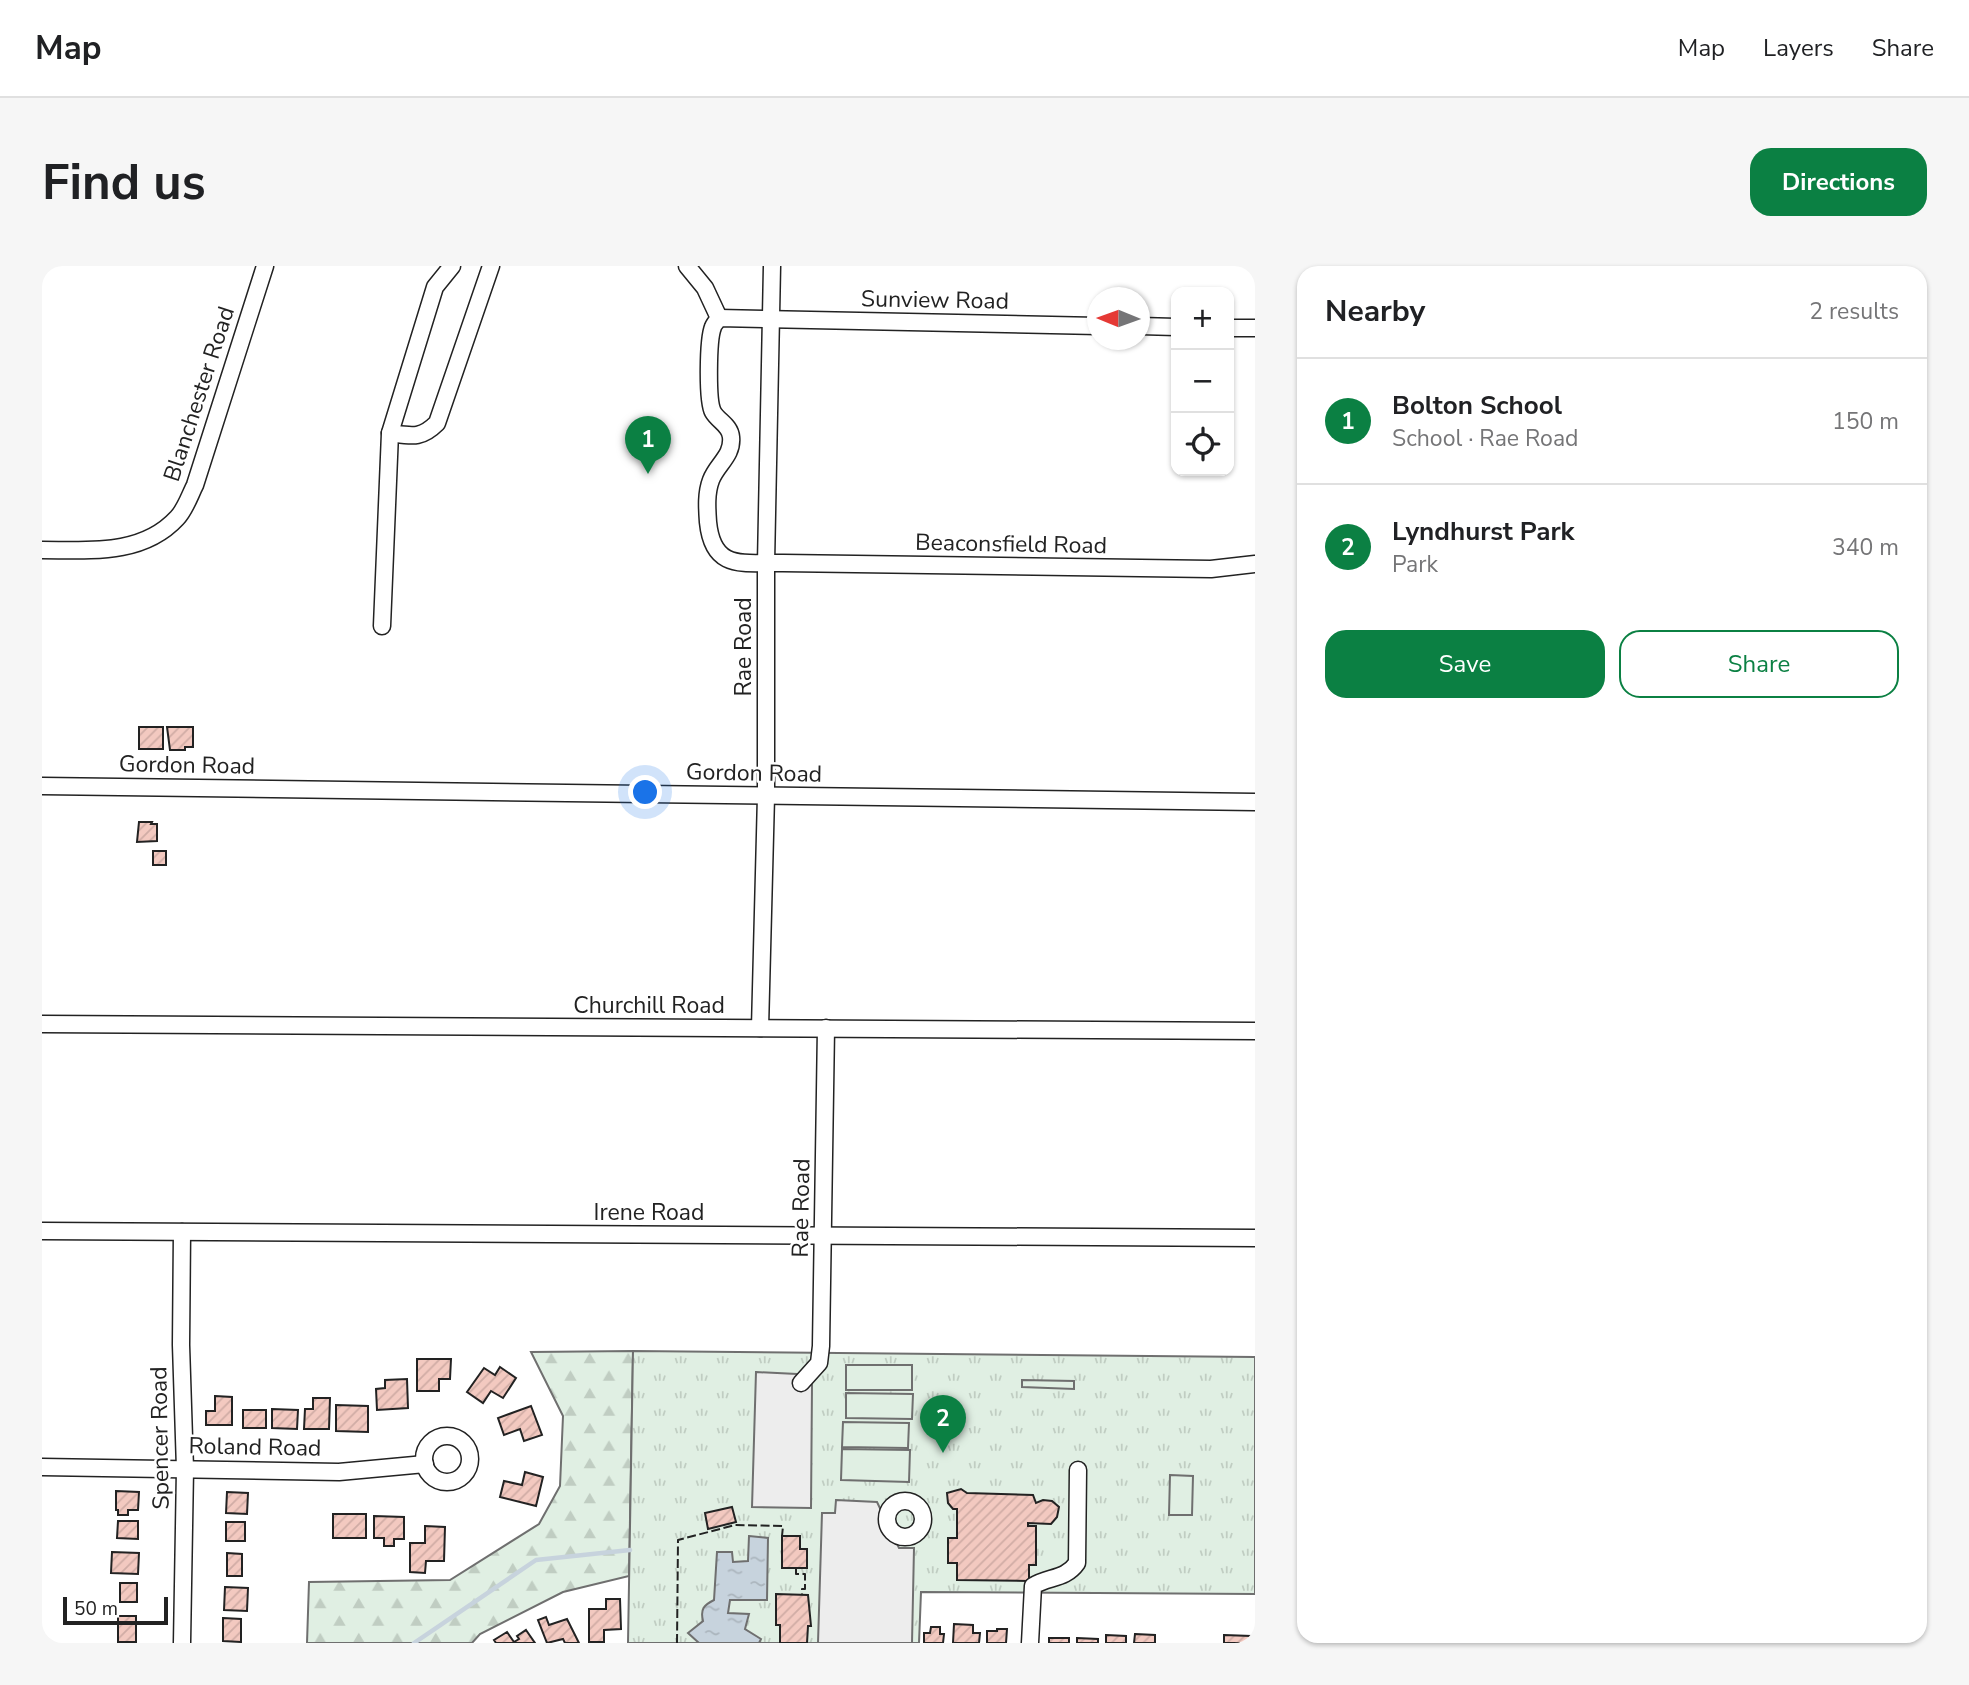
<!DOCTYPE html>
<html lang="en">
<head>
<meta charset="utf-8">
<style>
	body { margin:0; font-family:"Nunito Sans",sans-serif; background:#f6f6f6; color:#202124 }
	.controls { position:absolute; right:21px; top:21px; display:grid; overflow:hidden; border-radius:14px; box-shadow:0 2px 5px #0004 }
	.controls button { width:63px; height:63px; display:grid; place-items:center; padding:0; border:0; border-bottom:2px solid #e0e0e0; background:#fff; color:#202124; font:35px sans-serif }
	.compass { position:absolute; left:1045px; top:21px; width:63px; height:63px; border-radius:50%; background:#fff; box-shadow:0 2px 5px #0004; rotate:271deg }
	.scale { position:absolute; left:21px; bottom:18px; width:105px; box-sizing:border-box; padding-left:7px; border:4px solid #222; border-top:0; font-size:19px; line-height:24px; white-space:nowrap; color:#222; -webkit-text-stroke:5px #fff; paint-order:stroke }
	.you { position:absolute; left:604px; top:527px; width:24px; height:24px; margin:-18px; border:5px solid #fff; border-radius:50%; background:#1a73e8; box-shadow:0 0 0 10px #1a73e833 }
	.badge { display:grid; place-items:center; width:46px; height:46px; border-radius:50%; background:#0b8043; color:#fff; font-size:23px; font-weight:700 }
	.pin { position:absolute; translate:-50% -58px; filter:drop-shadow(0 2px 4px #0008) }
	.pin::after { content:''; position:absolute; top:37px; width:24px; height:21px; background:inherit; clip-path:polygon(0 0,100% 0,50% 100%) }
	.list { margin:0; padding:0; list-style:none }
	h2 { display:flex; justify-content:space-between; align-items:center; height:91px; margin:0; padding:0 28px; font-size:30px }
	h2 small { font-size:23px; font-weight:400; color:#757577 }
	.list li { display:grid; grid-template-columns:46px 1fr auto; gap:21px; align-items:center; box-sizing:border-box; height:126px; padding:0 28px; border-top:2px solid #e0e0e0 }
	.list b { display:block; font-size:26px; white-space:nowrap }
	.list p { margin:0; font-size:23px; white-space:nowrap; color:#757577 }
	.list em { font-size:23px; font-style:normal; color:#757577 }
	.actions { display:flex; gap:14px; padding:21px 28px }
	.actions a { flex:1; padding:16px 0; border:2px solid #0b8043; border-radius:21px; text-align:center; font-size:24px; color:#0b8043 }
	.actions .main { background:#0b8043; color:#fff }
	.icon { flex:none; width:38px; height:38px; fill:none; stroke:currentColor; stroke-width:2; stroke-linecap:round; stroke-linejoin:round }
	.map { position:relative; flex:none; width:1213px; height:1377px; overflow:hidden; border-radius:21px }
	header { display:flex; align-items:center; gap:42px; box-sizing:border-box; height:98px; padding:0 35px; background:#fff; border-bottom:2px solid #e0e0e0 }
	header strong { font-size:33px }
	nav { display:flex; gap:38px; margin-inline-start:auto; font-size:24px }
	.intro { display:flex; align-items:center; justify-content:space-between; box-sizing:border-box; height:168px; padding:0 42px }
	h1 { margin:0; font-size:49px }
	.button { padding:18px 32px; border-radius:21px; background:#0b8043; color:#fff; font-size:24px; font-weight:700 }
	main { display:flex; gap:42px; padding:0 42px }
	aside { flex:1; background:#fff; border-radius:21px; box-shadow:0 2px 5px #0004 }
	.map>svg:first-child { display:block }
	.forest { fill:url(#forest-firs); stroke:#6f6f6f; stroke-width:2 }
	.park { fill:url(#park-tufts); stroke:#6f6f6f; stroke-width:2 }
	.garden { fill:#e0efe3; stroke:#6f6f6f; stroke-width:2 }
	.parking { fill:#ededed; stroke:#6f6f6f; stroke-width:2 }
	.water { fill:url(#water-ripples); stroke:#6f6f6f; stroke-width:2 }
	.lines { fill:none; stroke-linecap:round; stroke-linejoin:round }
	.stream { stroke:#c7d3dd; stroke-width:4.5 }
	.building { fill:url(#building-hatch); stroke:#222; stroke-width:2 }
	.minor-casing { stroke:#222; stroke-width:19 }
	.minor { stroke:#fff; stroke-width:16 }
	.fence { stroke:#222; stroke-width:2; stroke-dasharray:9 3.5; stroke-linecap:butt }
	.labels { text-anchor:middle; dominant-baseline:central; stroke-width:5; stroke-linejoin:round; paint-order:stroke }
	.street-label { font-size:23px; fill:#222; stroke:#fff }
</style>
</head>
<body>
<header>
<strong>Map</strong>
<nav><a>Map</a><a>Layers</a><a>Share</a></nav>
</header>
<div class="intro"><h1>Find us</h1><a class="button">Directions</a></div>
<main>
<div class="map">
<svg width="1213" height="1377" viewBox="0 0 1213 1377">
	<defs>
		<pattern id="forest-firs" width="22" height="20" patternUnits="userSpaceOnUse" patternTransform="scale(1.75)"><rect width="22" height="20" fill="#e0efe3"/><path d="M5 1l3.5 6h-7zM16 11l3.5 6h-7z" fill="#c0cdc2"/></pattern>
		<pattern id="park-tufts" width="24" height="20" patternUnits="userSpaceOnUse" patternTransform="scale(1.75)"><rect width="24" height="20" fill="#e0efe3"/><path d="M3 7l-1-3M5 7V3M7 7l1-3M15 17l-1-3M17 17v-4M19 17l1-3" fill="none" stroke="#c0cdc2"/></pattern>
		<pattern id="water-ripples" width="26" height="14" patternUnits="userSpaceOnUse" patternTransform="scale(1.75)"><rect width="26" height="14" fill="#c7d3dd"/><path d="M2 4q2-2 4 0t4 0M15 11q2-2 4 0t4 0" fill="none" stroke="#abb5bd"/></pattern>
		<pattern id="building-hatch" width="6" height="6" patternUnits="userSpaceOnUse" patternTransform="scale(1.75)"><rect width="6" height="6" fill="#f3c9c0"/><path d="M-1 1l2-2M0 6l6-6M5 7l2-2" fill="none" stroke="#d0aca5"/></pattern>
	</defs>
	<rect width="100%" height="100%" fill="#fff"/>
	<polygon class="forest" points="591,1085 587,1310 521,1326 438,1368 430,1377 265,1377 267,1316 408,1314 497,1258 518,1220 521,1150 489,1086"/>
	<polygon class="park" points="591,1085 1213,1091 1213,1328 879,1326 877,1377 586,1377"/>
	<g class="garden">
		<rect x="804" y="1099" width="66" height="25"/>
		<polygon points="980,1114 1032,1115 1032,1123 980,1121"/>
		<polygon points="804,1127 871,1128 870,1153 804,1152"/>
		<polygon points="801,1156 867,1157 866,1182 800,1181"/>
		<polygon points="800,1183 868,1184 867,1216 799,1214"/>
		<polygon points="1128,1209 1151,1210 1150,1249 1127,1249"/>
	</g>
	<g class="parking">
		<polygon points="714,1106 755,1108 770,1119 769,1242 710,1241"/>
		<polygon points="794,1234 835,1236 857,1282 872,1282 870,1377 776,1377 780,1247 793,1247"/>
	</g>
	<path class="water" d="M707 1270 726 1272 725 1334H688L686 1347 707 1348 703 1363 719 1373 717 1377H657L646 1367 661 1355C658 1343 662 1339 672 1334L675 1286H690L691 1296 706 1295Z"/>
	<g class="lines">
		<polyline class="stream" points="372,1377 494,1294 588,1284"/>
	</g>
	<g class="building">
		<rect x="97" y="461" width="24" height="22"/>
		<polygon points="125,461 151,461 151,481 143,481 143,484 128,484"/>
		<polygon points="97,556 110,556 109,558 115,558 115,575 95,576"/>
		<rect x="111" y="585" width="13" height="14"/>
		<polygon points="375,1093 409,1093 408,1113 397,1113 397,1125 375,1125"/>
		<polygon points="458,1101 474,1112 461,1132 449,1125 441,1137 425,1126 442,1102 453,1109"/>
		<polygon points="365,1113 366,1142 335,1144 334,1123 343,1122 343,1114"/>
		<polygon points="173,1130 190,1131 190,1159 164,1159 164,1145 173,1145"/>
		<polygon points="271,1132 288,1132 287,1163 262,1163 263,1143 271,1143"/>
		<polygon points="294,1139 326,1140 326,1166 294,1165"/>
		<polygon points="489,1140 500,1169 482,1175 478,1163 462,1169 456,1152"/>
		<polygon points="230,1143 256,1144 255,1163 230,1162"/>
		<rect x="201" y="1144" width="23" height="18"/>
		<polygon points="483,1206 501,1211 494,1240 458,1231 462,1215 480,1219"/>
		<polygon points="919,1223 925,1227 991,1229 994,1237 1001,1234 1010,1235 1017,1241 1015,1251 1009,1258 986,1257 986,1260 994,1260 994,1299 987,1299 987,1315 915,1314 915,1297 906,1297 906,1272 915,1272 915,1243 911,1243 906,1237 905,1227"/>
		<polygon points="74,1225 97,1226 96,1244 86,1244 86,1249 76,1249 76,1244 74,1244"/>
		<polygon points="185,1226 206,1227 205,1248 184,1247"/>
		<polygon points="690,1241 694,1256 666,1263 663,1247"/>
		<rect x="291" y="1248" width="33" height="24"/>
		<polygon points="332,1250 362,1251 362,1273 352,1273 352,1280 342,1280 342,1272 332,1272"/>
		<polygon points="76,1255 96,1255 96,1273 75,1272"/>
		<rect x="184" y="1256" width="19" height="19"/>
		<polygon points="383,1260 403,1261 402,1295 384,1295 383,1307 368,1306 368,1277 383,1277"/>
		<polygon points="740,1270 758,1270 758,1283 765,1283 765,1302 740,1302"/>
		<polygon points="70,1286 97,1287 96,1308 69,1307"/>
		<polygon points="185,1287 200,1288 200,1310 185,1310"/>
		<rect x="78" y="1317" width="17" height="19"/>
		<polygon points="183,1321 206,1322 205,1345 182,1344"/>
		<polygon points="734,1328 766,1329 769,1360 766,1360 765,1377 738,1377 738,1359 734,1359"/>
		<polygon points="564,1333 578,1333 579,1363 562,1364 562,1376 547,1376 547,1343 564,1343"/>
		<rect x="76" y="1350" width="18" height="26"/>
		<polygon points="504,1351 507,1359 525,1353 537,1377 523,1377 521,1373 505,1377 496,1354"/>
		<polygon points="181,1352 199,1353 199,1376 181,1375"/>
		<polygon points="912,1358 931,1359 931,1367 938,1367 937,1377 911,1377"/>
		<polygon points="889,1361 898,1361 898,1368 902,1368 901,1377 882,1377 882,1367 888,1367"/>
		<polygon points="955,1363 965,1363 964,1377 945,1377 945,1365 955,1365"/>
		<polygon points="484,1364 493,1377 454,1377 452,1374 465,1366 472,1376 477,1373 475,1370"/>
		<polygon points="1093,1368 1113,1369 1113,1377 1092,1377"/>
		<polygon points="1064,1369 1084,1370 1084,1377 1064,1377"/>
		<polygon points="1182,1369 1209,1370 1209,1377 1182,1377"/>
		<rect x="1007" y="1372" width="20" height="5"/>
		<polygon points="1035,1372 1056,1373 1056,1377 1035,1377"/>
	</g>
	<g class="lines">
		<defs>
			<g id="minor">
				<polyline points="645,0 663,22 677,52"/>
				<path d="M1056 60 677 52C676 54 671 59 671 61 666 73 665 135 671 146 676 155 688 159 689 171 691 190 675 198 669 214 664 227 665 242 666 256 671 306 702 296 741 297L1169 303 1213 298"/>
				<polyline points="1098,60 1134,61"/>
				<polyline points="1187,62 1213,62"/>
				<path d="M348 167C370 170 379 173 395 157L449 0"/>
				<path d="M0 284C46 284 100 290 135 252 143 244 148 229 153 219L223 0"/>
				<polyline points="340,360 348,167 393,21 410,0"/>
				<polyline points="0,520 1213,536"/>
				<polyline points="0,758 1213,765"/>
				<polyline points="718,762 724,530 724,297 730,0"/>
				<polyline points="0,965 1213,972"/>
				<polyline points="759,1117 777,1097 779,1080 784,762"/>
				<circle cx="405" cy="1193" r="23"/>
				<polyline points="0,1201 297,1206 383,1198"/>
				<circle cx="863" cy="1253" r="18"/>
				<polyline points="140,1377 143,1203 139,1079 140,966"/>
				<path d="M988 1377 991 1320C1007 1310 1023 1314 1035 1297L1036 1204"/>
			</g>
		</defs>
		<use href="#minor" class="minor-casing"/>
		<use href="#minor" class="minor"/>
		<g class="fence">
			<polyline points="754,1302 754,1308 763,1308 763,1323 760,1323 760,1328"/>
			<polyline points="635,1377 636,1274 693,1259 741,1260 740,1270"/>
		</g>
	</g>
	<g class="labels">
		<g class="street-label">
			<text transform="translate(893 34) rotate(1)">Sunview Road</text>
			<text transform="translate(157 128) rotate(-72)">Blanchester Road</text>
			<text transform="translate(969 278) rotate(1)">Beaconsfield Road</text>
			<text transform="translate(701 381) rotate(-90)">Rae Road</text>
			<text transform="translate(145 499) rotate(1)">Gordon Road</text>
			<text transform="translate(712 507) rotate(1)">Gordon Road</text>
			<text x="607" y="739">Churchill Road</text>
			<text transform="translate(759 942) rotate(-89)">Rae Road</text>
			<text x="607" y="946">Irene Road</text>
			<text transform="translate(118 1172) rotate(-91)">Spencer Road</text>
			<text transform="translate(213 1181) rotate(1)">Roland Road</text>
		</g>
	</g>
</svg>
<div class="controls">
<button>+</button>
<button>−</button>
<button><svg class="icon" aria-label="locate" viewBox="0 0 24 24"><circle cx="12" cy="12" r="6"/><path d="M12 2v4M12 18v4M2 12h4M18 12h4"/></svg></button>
</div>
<svg class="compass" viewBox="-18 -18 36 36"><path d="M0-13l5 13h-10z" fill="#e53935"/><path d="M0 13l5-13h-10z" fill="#757577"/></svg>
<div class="scale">50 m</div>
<div class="you"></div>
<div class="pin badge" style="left:606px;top:208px">1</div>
<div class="pin badge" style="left:901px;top:1187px">2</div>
</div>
<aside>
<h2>Nearby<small>2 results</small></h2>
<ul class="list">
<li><span class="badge">1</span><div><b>Bolton School</b><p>School · Rae Road</p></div><em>150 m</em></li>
<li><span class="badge">2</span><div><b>Lyndhurst Park</b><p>Park</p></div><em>340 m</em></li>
</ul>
<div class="actions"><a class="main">Save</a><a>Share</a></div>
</aside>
</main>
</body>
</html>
